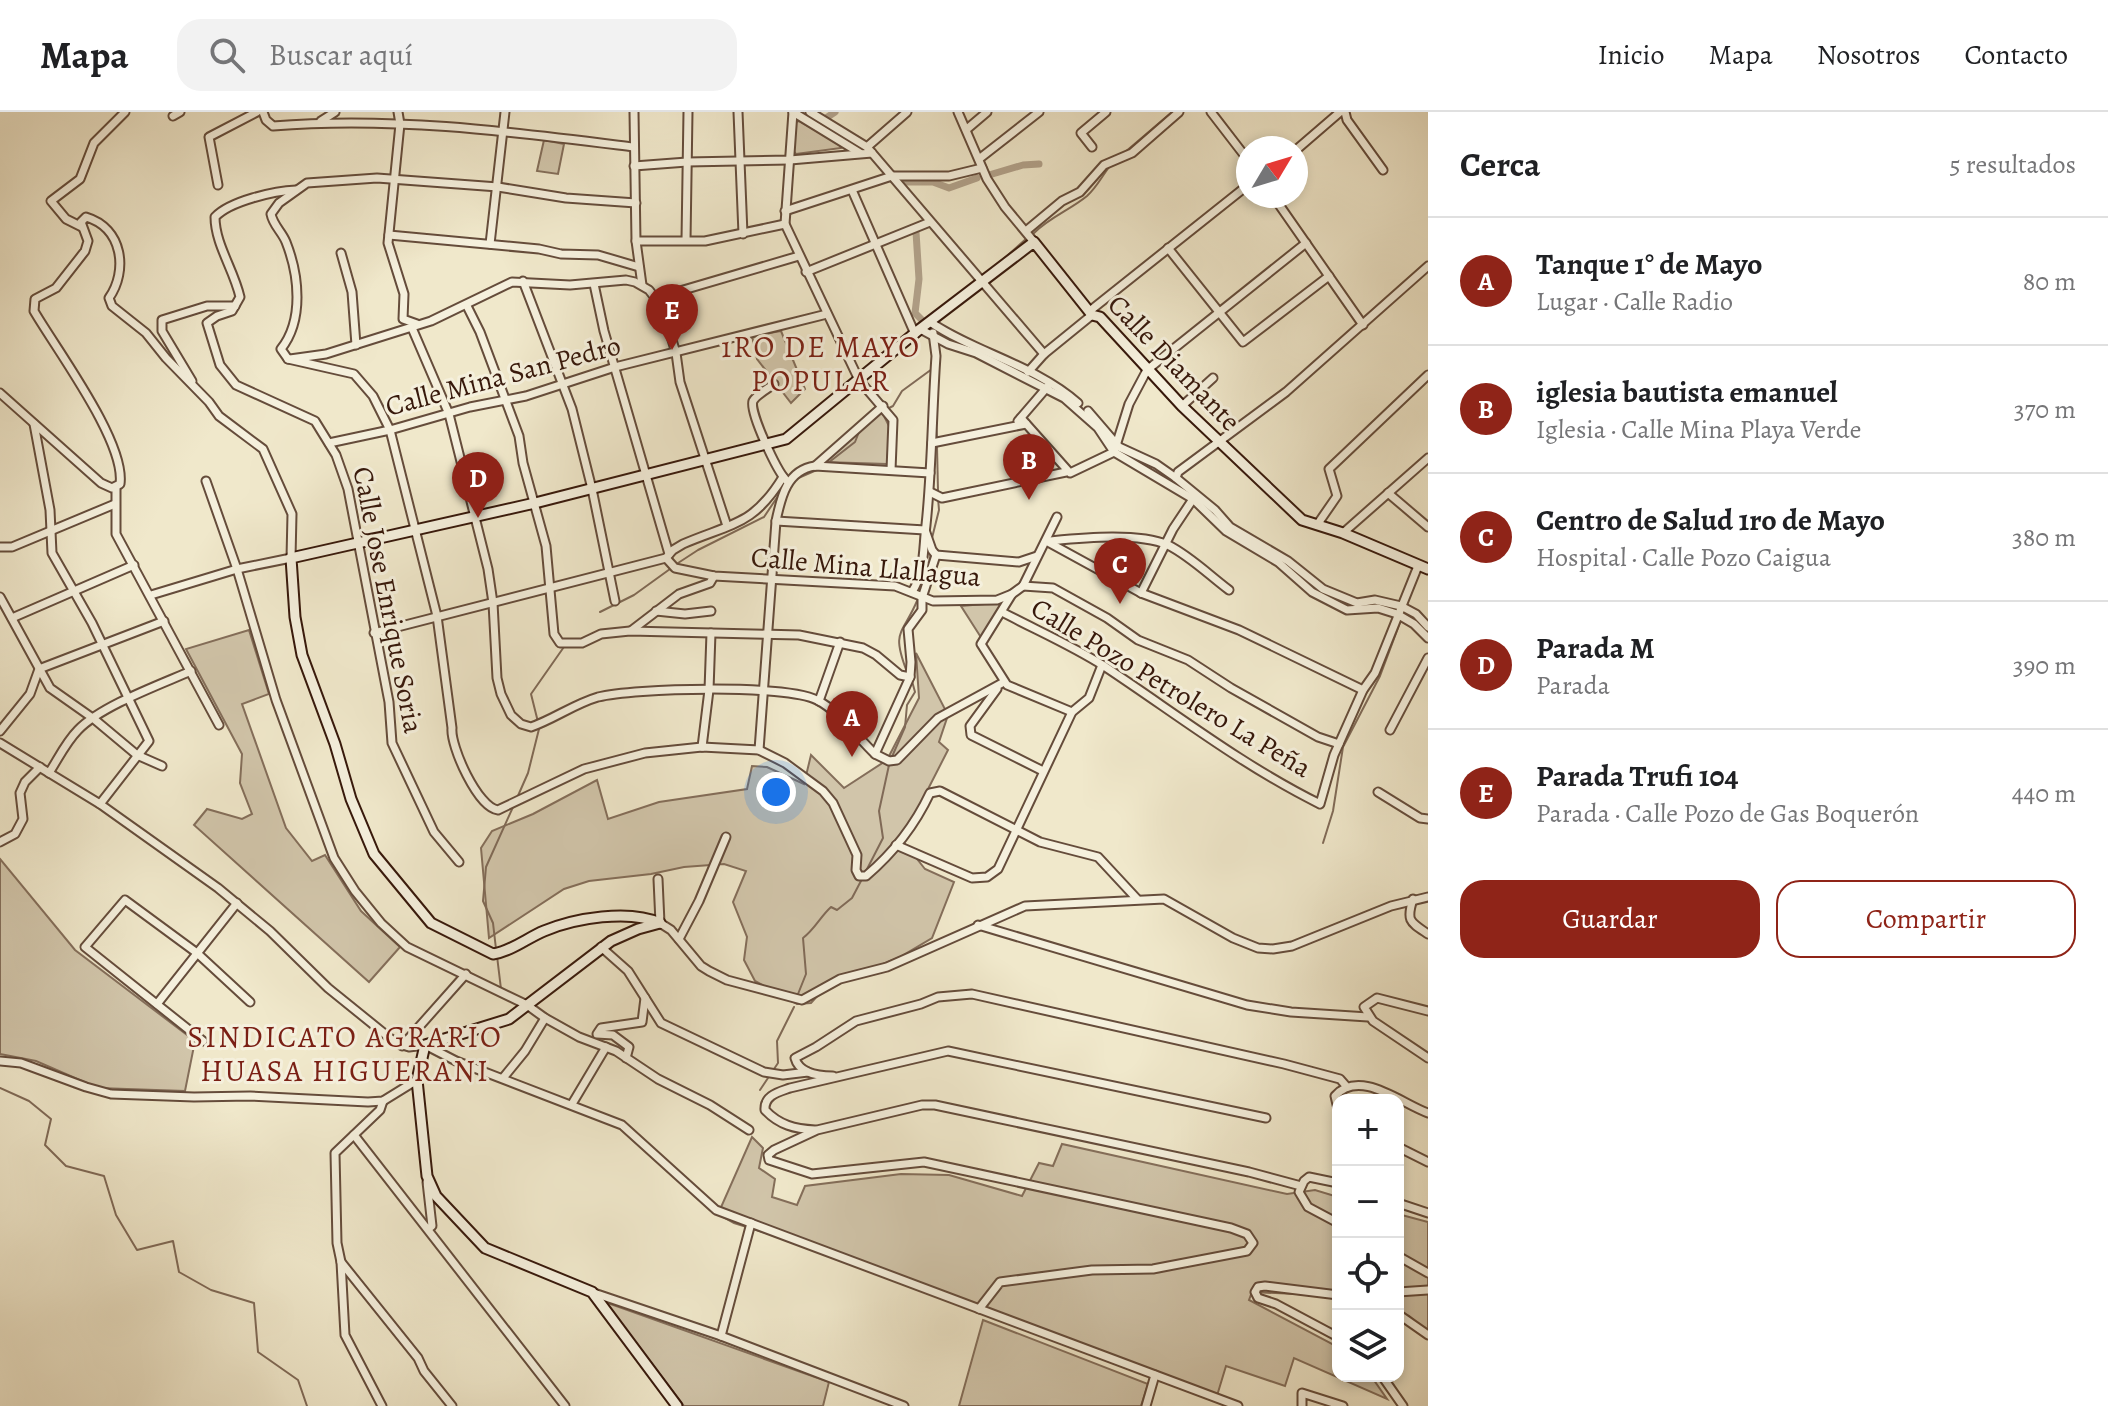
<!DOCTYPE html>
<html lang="es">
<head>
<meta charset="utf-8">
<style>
	body { margin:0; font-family:Alegreya,serif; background:#f2f2f2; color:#202124 }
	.controls { position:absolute; right:24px; bottom:24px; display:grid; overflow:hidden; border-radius:16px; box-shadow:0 4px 12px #0003 }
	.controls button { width:72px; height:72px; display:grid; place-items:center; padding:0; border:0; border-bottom:2px solid #e0e0e0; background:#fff; color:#202124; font:40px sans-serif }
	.compass { position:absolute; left:1236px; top:24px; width:72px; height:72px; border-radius:50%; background:#fff; box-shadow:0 4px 12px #0003; rotate:52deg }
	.you { position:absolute; left:776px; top:680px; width:28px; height:28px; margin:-20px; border:6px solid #fff; border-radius:50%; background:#1a73e8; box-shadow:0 0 0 12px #1a73e833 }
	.badge { display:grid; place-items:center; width:52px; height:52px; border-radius:50%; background:#8f2418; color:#fff; font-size:26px; font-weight:700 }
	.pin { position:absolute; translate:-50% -66px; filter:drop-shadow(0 2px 4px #0008) }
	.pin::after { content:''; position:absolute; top:42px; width:28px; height:24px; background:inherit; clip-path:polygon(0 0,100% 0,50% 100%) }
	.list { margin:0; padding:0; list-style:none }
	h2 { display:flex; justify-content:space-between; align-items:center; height:104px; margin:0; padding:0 32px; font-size:34px }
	h2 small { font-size:26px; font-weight:400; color:#757577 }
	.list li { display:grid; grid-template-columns:52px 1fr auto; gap:24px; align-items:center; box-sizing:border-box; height:128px; padding:0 32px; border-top:2px solid #e0e0e0 }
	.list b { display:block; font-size:30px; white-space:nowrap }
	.list p { margin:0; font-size:26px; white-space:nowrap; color:#757577 }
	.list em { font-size:26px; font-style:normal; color:#757577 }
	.actions { display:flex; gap:16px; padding:24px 32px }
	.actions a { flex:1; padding:18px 0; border:2px solid #8f2418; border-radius:24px; text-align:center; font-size:28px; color:#8f2418 }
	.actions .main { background:#8f2418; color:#fff }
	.icon { flex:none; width:44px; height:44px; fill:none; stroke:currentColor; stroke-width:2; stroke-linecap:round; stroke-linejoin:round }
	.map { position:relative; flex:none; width:1428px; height:1294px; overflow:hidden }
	header { display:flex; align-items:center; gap:48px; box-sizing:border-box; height:112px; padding:0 40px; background:#fff; border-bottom:2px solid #e0e0e0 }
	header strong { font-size:38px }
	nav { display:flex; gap:44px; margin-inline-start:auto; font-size:28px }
	.search { width:560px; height:72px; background:#f2f2f2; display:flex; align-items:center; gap:20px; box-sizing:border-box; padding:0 28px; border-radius:24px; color:#757577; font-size:30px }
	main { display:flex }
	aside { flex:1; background:#fff }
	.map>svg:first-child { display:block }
	.green { fill:#d1c5aa; stroke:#846e5a; stroke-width:2 }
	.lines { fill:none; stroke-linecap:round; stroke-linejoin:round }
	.stream { stroke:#806a57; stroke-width:2 }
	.canal { stroke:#b1a18a; stroke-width:7 }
	.street-casing { stroke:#654c3b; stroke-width:11 }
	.secondary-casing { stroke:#37180b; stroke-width:13 }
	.street { stroke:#f5f0dd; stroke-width:7 }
	.secondary { stroke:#f5f0dd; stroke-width:9 }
	.labels { text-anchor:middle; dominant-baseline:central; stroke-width:6; stroke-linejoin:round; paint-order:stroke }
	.street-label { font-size:28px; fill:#37180b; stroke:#f5f0dd }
	.neighbourhood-label { font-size:30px; letter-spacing:2px; fill:#7a1f14; stroke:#f5f0dd }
</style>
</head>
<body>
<header>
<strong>Mapa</strong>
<div class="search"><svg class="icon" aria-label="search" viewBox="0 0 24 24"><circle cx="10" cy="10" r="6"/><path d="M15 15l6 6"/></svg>Buscar aquí</div>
<nav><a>Inicio</a><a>Mapa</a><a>Nosotros</a><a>Contacto</a></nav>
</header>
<main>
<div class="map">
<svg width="1428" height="1294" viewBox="0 0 1428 1294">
	<rect width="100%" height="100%" fill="#f0e8cb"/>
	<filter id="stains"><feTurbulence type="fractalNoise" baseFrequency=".0025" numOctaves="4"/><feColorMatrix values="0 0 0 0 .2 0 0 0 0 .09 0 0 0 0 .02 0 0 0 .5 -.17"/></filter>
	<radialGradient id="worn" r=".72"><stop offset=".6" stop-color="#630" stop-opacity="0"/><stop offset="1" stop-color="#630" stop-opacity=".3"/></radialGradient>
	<g class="green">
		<polygon points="799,9 839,32 841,36 796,42 793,38 796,10"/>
		<polygon points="544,28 564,32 558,62 537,59"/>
		<polygon points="781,219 805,277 791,291 757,247 752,224"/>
		<polygon points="882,300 890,316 887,352 824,350"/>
		<polygon points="996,491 1002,495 982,527 961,494"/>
		<polygon points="249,518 269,582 242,592 286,716 312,749 325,743 361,799 400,835 369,870 194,713 207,697 242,707 252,702 240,671 242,642 186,537"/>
		<polygon points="916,541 948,603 939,630 948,638 902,728 925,757 954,770 932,826 900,845 859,862 830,870 811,891 797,892 755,869 744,848 747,825 733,790 746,759 724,752 684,755 651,762 589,769 564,777 489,826 481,736 492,719 533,702 597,668 608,707 659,690 747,677 752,654 767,655 804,672 811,643 844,676 887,648 919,586"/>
		<polygon points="0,747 75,838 195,929 185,979 98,976 36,949 0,942"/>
		<polygon points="752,1025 763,1036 759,1056 775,1067 772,1085 797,1093 805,1074 901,1062 949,1063 1022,1084 1039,1051 1053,1054 1062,1032 1287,1082 1315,1078 1338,1085 1338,1184 1252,1180 1249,1188 1338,1235 1338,1264 1371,1264 1387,1287 1294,1246 1285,1274 1226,1254 1216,1287 769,1122 734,1111 718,1102"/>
		<polygon points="1398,1102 1428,1110 1428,1221 1409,1204 1398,1201"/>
		<polygon points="605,1190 829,1270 823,1294 684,1294"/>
		<polygon points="983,1208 1148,1272 1141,1294 959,1294"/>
	</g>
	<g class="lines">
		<g class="stream">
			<polyline points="1124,41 1172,0"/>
			<path d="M1034 121C1050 105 1070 98 1087 84 1097 75 1102 64 1110 54"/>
			<polyline points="999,151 1027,126"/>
			<polyline points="887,297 893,294 902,279 932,257"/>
			<polyline points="936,314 937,327"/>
			<polyline points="937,334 938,379"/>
			<polyline points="828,351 855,330 859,320"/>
			<polyline points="796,367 819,357"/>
			<polyline points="932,426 939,398 938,386"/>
			<polyline points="675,453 698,438 764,405 780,381"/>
			<polyline points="928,458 931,441"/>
			<polyline points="920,481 924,468"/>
			<polyline points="600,500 634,483 670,457"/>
			<path d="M907 560C891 518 902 524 917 489"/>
			<polyline points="538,610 531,582 566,532"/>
			<polyline points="891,647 905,615 907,593 915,580 912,569"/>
			<polyline points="517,686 528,661 539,617"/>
			<polyline points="1323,731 1333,699 1343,635 1380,564 1401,508"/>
			<polyline points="865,761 883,726 879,699 889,653"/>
			<polyline points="496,837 493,811 483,789 486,755 513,695"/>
			<polyline points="497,844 501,877"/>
			<path d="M798 882 806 862 803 826C815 817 820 805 831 795L837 798 852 786 862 767"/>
			<polyline points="0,976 29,989 51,1007 45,1033 66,1054 104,1064 116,1103 137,1138 173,1129 179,1160 211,1178 254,1191 258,1240 298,1268 307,1294"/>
			<polyline points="760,978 778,951 777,929 794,895"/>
		</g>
		<g class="canal">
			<polyline points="820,10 835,0"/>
			<polyline points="989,63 1023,53 1039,52"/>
			<polyline points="907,70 933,70 949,76 977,66"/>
			<polyline points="916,120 919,167 915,201 921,207"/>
			<polyline points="1125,344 1151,353"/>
			<path d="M1283 450C1304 467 1331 496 1361 493"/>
		</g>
		<defs>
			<g id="street">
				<path d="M263 0 266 8 273 14C394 4 513 20 633 35"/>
				<polyline points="398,0 400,12 388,131 404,182 403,207 417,212"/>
				<polyline points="634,0 636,129 642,173"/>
				<polyline points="738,0 743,122"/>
				<polyline points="793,0 785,112 859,268 893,308 891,358"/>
				<polyline points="793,0 860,41"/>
				<polyline points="810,0 867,35 1044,242"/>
				<polyline points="958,0 987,67 1005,95 1034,130"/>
				<polyline points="1211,0 1248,48"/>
				<polyline points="1345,0 1347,8 1383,58"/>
				<polyline points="173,4 180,0"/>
				<polyline points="321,9 335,0"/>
				<polyline points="967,17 987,0"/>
				<polyline points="867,35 907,0"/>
				<polyline points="1092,35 1081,21 1106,0"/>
				<polyline points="1296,38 1340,0"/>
				<polyline points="979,47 1039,0"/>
				<polyline points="634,54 687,50 790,48 872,41"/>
				<polyline points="218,73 209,25 257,0"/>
				<path d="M296 78C274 79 230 89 215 105 215 132 234 158 240 185L232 199 217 204 207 211 220 253 236 273 315 309 336 343 348 377 389 590 392 631 434 720 459 750"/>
				<polyline points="852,78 915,222"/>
				<polyline points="1273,84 1363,213"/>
				<polyline points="785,99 892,64 949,64 982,56"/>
				<polyline points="82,115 66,107 51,89 80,67 94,31 125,0"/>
				<polyline points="1026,119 1062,89 1080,80 1104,53 1132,41 1179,0"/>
				<polyline points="389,123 539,137 561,142 598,143 639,155"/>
				<polyline points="686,128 688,0"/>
				<polyline points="636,129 705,129 785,112"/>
				<polyline points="490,132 505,0"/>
				<polyline points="1168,136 1243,230 1329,164"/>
				<polyline points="341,141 352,180 356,233"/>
				<polyline points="806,160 930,110"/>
				<polyline points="523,169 572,297 592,377 615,489"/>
				<polyline points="594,172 604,219 669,442"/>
				<polyline points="656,186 799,144"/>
				<polyline points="467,194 480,220 519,324 523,351 546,434 554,522 560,531 582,531 601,522 630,519 799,523 863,536 876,543 900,563 910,565 911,550 908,517 922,498 922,486 936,443"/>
				<polyline points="1091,198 1248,73"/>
				<path d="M930 210C976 241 1035 253 1078 291"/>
				<path d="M412 216 449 302 488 457 493 491 497 566 501 582 511 603 521 612 531 615C554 607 574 592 598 585 633 576 786 572 817 588 839 599 857 625 875 642L910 565"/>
				<polyline points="920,217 948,232 976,241 1064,286 1098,316 1114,340 1193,387 1226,419 1278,450 1312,480 1347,498 1378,496 1397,502 1414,512 1428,526"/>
				<path d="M288 247 354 262 373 284 390 318 437 504 452 616C450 634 478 696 498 698L584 657 645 641 702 635 759 638 785 651 823 679 833 691 857 743 856 758 859 764H866C892 742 915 713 930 681L940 679 1040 730 1098 745 1137 787"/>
				<path d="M288 247 281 237C304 208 299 163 286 130 282 120 273 113 271 102L279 91 307 71 377 66 498 75 566 86 636 91"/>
				<polyline points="290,247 326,242 431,209 512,170 570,173 626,168 635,170 649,178 662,195 676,241 680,270 727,414"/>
				<polyline points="1028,260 1044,242 1092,203"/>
				<polyline points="192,269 162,219 162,208 207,194 235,194"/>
				<path d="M774 272C769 276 756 283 753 289 749 300 777 359 786 368"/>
				<path d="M0 281 101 371 112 376 120 372C126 330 56 237 34 199L35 187 56 176 85 139 88 129 81 110 86 105C123 116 128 159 109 186L112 194 146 221 166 246 209 290 219 304 263 337 292 402 291 446 237 457 151 483"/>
				<polyline points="1182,294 1213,266"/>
				<polyline points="1088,299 1119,335 1156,352 1176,366 1215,398 1230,415 1288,449 1323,477 1357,491 1375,488 1401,494 1416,502 1428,515"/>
				<polyline points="1021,306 1070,361 1114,340 1129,292 1147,258 1306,131"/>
				<polyline points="1018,309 1049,273"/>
				<polyline points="34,312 50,398 52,441 92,511 149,629 100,692"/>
				<polyline points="329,331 390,318 470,295 526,284 615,255 827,202"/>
				<polyline points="932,331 1026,312"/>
				<polyline points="815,354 883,294"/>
				<polyline points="1176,366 1178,360 1286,280 1428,154"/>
				<polyline points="206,369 237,457 276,588 334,746 355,779 381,811 407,835 527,893 545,906 579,925 616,939 658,967 710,993 749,1018"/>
				<polyline points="116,375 116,422 219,613"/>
				<polyline points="930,380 942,386 1066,360"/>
				<polyline points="1388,381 1428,415"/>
				<polyline points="1057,405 1023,474 1012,482 981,532 1007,573 1072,600"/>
				<polyline points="776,409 925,418 932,438 936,443"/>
				<polyline points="1317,413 1337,384 1329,357 1428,263"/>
				<polyline points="1343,421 1428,346"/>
				<polyline points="1046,429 1141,481 1239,518 1363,578"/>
				<path d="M1049 429C1081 426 1138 420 1168 433 1190 444 1209 463 1229 478"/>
				<polyline points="0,435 12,435 115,392"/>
				<polyline points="936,443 1019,450 1037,444"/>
				<polyline points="666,446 675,456 714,464 895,474 933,489 997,488 1012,482"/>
				<polyline points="1023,474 1053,476 1107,506 1138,528 1188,548 1231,576 1318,625 1339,632"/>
				<path d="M912 480C925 460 923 437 926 413 932 357 932 300 936 244L933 221"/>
				<polyline points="1141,481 1173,417 1193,387"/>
				<polyline points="0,485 50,576 94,607 137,643 162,654"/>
				<polyline points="656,499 685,502 711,499"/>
				<path d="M1002 500C1036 518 1071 533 1104 554 1175 601 1243 654 1320 692L1334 643 1363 578 1375 561 1418 454"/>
				<polyline points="12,506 134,453"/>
				<polyline points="632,518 679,482 710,471 714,464"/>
				<path d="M374 521 666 446 673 438 683 432C732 411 753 414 783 365"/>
				<polyline points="997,577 970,614 971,623 1043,659"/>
				<polyline points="819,589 840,530"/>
				<polyline points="1390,618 1428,546"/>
				<polyline points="0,619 30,582 39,557 164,509"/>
				<polyline points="0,631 100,692 218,776 270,819 328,876 396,931 409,935 425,933 456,949 622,1013 716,1098 1238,1294"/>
				<polyline points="702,635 709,578 711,521"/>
				<path d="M759 638 776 409C781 385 787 358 815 354L930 361"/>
				<polyline points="875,642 889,649 897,648 938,606 1004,570"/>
				<path d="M49 661C58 647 66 630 78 618 101 594 159 573 191 559"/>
				<polyline points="1378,680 1420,706 1428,707"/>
				<polyline points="0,730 15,722 23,707 20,681 25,670 40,655"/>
				<polyline points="896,733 972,766 987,765 998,757 1072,600 1089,586 1102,553"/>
				<polyline points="658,767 660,811 671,818 701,854 709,859 727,868 802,888 840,867 887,855 1025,794 1164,787 1233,826 1258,836 1273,837 1292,834 1391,794 1428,785"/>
				<path d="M1413 787C1406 809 1410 810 1428 822"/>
				<polyline points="978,813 1247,893 1291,900 1368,905"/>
				<polyline points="679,827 699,789 726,725"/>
				<polyline points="601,835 628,859 661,911 764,960 783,963 808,960"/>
				<polyline points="157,892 237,791"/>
				<polyline points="1428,899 1377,886 1364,895 1373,909 1428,946"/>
				<polyline points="203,929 85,835 125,788 197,841 250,890"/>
				<polyline points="402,934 466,862"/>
				<polyline points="626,946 629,935 613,923 597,922 601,916 642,910 645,886"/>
				<polyline points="0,949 21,951 86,975 111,982 194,985 250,984 368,990 383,989 417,968"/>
				<path d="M833 964C818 964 799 961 795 946L816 935 856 909 921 892 938 885 972 882 1284 952 1340 967 1347 975"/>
				<polyline points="503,966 525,939 545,906"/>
				<polyline points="572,992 606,935"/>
				<path d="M1338 997 1335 984C1360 956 1402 992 1428 1001"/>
				<path d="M815 1018C795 1017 779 1013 765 998 764 983 779 980 790 976L948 939 1266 1006"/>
				<polyline points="354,1023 565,1294"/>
				<polyline points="1398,1035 1428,1050"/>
				<polyline points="427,1070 432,1114 428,1117"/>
				<polyline points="1338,1071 1309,1065 1304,1069 1299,1080 1308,1095 1338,1111"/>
				<polyline points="1398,1091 1428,1101"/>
				<polyline points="1398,1144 1428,1161"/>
				<polyline points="341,1150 418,1246 424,1259 452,1294"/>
				<polyline points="1398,1180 1428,1178"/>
				<polyline points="594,1181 721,1224 904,1294"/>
				<polyline points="1338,1183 1265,1174 1258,1175 1255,1180 1258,1186 1276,1192 1338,1225"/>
				<polyline points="979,1197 1000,1170 1092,1158 1153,1157 1247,1139 1253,1131 1247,1122 1231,1116 924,1050 812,1062 769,1048 768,1043 774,1038 817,1018 922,993 935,993 1249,1060 1301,1074"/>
				<polyline points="1398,1202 1428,1223"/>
				<polyline points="721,1224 751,1111"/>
				<polyline points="1382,1264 1403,1294"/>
				<polyline points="382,1294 345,1223 341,1150 337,1131 335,1041 380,998 383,989"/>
				<polyline points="1146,1294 1155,1263"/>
				<polyline points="1302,1294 1302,1281 1343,1294"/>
			</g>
			<g id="secondary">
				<path d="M660 811C629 797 575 806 544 819 527 826 512 839 493 842L431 811 374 742 351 687 335 632 302 543 295 505 291 446 535 391 786 327 920 217 1034 130 1092 203 1100 205 1182 294 1302 408 1343 421 1428 457"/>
				<polyline points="660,811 638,817 611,829 509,907 425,933 417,968 427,1064 436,1084 485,1136 592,1180 677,1294"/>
			</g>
		</defs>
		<use href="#street" class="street-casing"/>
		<use href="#secondary" class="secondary-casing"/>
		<use href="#street" class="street"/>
		<use href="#secondary" class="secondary"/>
	</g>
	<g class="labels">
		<g class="street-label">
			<text transform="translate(1174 251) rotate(46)">Calle Diamante</text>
			<text transform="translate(503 264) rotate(-15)">Calle Mina San Pedro</text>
			<text transform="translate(866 455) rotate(5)">Calle Mina Llallagua</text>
			<text transform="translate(388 488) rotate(79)">Calle Jose Enrique Soria</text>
			<text transform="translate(1171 576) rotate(31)">Calle Pozo Petrolero La Peña</text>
		</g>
		<g class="neighbourhood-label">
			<text x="821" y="235">1RO DE MAYO<tspan x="821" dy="34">POPULAR</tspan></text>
			<text x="345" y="925">SINDICATO AGRARIO<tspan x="345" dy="34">HUASA HIGUERANI</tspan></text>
		</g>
	</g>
	<rect width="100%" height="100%" filter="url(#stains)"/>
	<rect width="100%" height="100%" fill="url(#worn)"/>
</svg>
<div class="controls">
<button>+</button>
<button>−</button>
<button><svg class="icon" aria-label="locate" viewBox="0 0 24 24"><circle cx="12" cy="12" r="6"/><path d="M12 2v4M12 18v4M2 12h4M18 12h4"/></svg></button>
<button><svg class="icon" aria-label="layers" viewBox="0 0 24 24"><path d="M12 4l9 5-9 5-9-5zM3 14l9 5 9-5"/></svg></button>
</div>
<svg class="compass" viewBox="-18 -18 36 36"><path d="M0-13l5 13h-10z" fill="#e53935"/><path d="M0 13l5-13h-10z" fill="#757577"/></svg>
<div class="you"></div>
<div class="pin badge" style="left:852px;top:645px">A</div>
<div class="pin badge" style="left:1029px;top:388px">B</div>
<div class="pin badge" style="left:1120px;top:492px">C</div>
<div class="pin badge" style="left:478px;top:406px">D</div>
<div class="pin badge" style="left:672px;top:238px">E</div>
</div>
<aside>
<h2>Cerca<small>5 resultados</small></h2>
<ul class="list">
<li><span class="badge">A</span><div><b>Tanque 1° de Mayo</b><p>Lugar · Calle Radio</p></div><em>80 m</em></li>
<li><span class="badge">B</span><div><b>iglesia bautista emanuel</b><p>Iglesia · Calle Mina Playa Verde</p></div><em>370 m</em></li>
<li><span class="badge">C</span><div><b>Centro de Salud 1ro de Mayo</b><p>Hospital · Calle Pozo Caigua</p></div><em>380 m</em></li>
<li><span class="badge">D</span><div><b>Parada M</b><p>Parada</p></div><em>390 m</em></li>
<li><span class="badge">E</span><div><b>Parada Trufi 104</b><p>Parada · Calle Pozo de Gas Boquerón</p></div><em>440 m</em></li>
</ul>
<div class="actions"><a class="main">Guardar</a><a>Compartir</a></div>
</aside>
</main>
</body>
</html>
